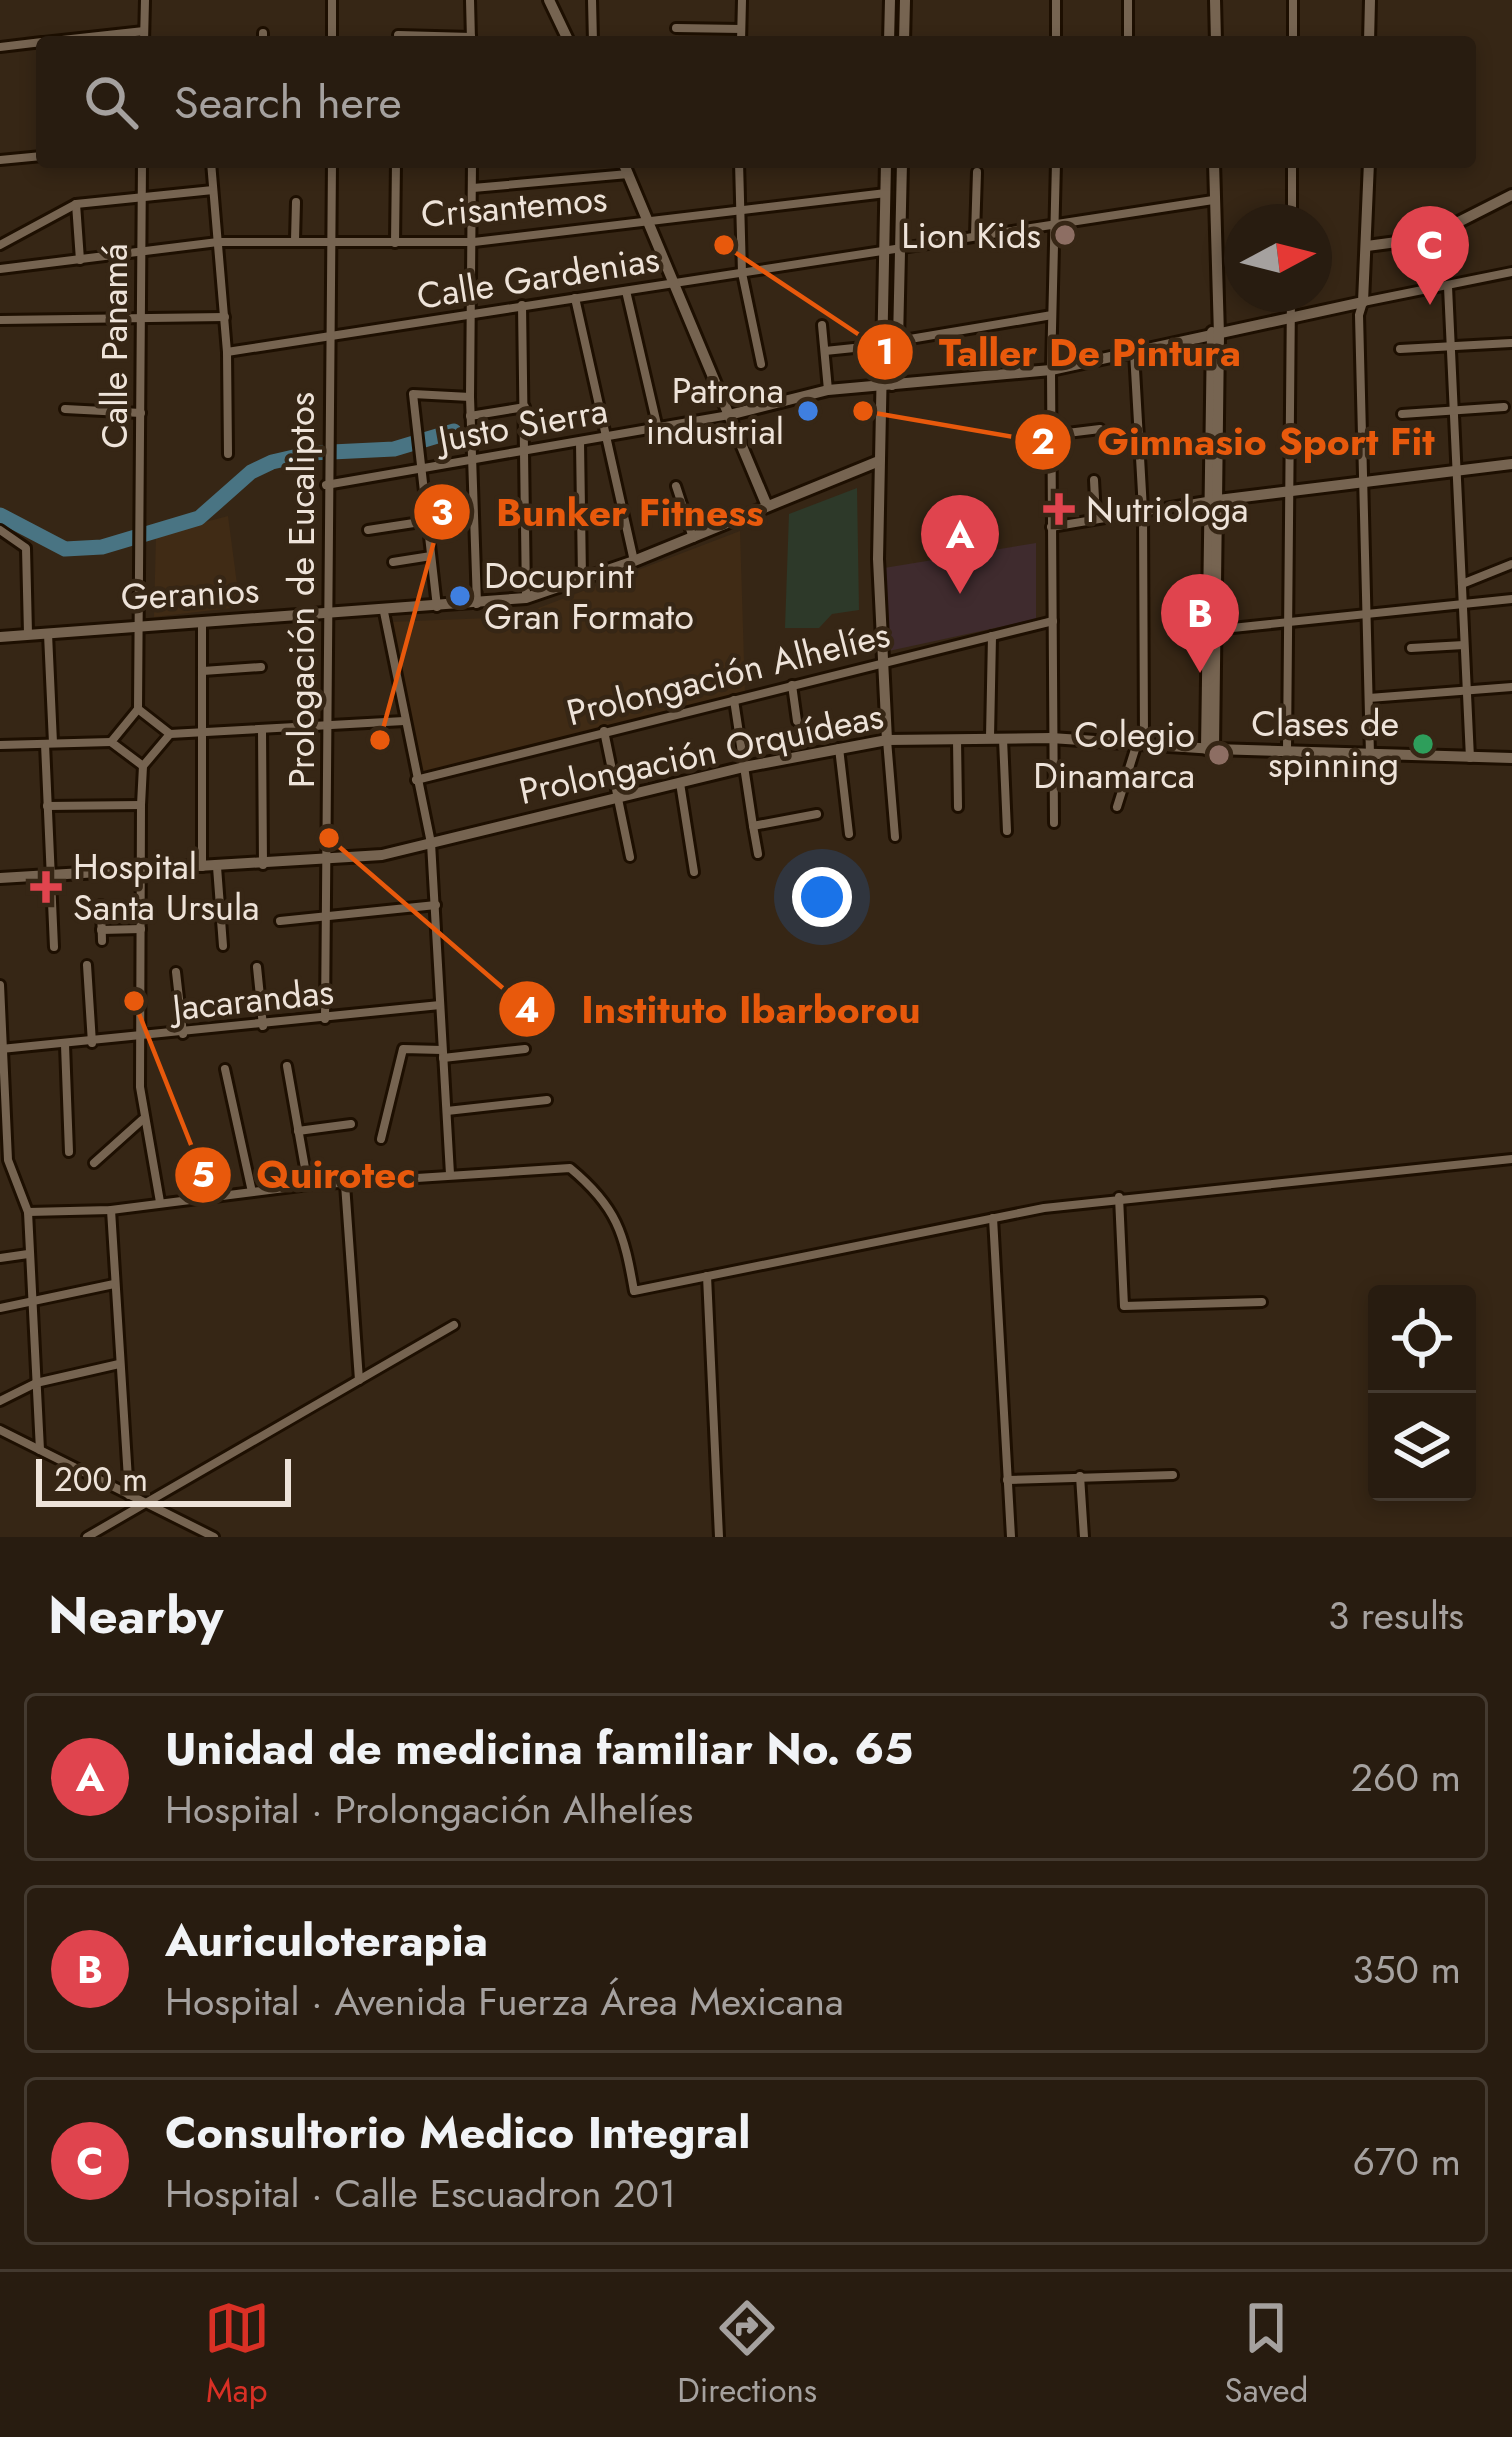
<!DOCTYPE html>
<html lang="en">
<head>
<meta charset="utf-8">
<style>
	body { margin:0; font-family:Jost,sans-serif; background:#34291e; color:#f1f3f6 }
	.controls { position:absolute; right:36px; bottom:36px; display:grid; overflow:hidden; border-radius:12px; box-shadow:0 6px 18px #0003 }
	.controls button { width:108px; height:108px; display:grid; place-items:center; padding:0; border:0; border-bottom:3px solid #443a30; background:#281c10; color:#f1f3f6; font:60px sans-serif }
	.compass { position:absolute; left:1224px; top:204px; width:108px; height:108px; border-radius:50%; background:#281c10; box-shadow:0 6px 18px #0003; rotate:83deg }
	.scale { position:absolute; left:36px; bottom:30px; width:255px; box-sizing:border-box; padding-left:12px; border:6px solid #eee3d9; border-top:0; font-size:33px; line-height:42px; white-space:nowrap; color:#eee3d9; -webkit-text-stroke:9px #362615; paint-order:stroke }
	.you { position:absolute; left:822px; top:897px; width:42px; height:42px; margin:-30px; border:9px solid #fff; border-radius:50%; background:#1a73e8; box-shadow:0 0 0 18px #1a73e833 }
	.badge { display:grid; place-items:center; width:78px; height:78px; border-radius:50%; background:#d93025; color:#fff; font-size:39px; font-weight:700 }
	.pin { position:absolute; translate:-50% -99px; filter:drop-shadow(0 3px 6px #0008) }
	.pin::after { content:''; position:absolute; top:63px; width:42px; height:36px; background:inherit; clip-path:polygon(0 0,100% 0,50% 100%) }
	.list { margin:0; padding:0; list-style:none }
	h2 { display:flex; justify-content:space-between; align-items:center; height:156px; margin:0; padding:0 48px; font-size:51px }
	h2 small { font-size:39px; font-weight:400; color:#a5a19f }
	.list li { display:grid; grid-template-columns:78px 1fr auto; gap:36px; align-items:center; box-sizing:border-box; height:168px; margin:0 24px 24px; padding:0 24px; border:3px solid #443a30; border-radius:12px }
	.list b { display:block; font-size:45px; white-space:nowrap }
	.list p { margin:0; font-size:39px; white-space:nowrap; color:#a5a19f }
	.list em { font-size:39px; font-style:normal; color:#a5a19f }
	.icon { flex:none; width:66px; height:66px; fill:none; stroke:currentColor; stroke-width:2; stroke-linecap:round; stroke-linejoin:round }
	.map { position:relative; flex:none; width:1512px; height:1537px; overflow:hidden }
	.search { position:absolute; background:#281c10; box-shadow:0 6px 18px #0003; left:36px; right:36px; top:36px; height:132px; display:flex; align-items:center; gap:30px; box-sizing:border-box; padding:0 42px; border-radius:12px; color:#a5a19f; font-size:45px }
	.sheet { height:732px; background:#281c10 }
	nav { display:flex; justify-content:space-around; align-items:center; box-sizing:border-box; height:168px; border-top:3px solid #443a30; background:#281c10; font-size:33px; color:#a5a19f }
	nav a { display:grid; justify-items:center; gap:6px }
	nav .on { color:#d93025 }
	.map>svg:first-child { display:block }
	.built { fill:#402b15 }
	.medical { fill:#3f2b2e }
	.green { fill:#2d3929 }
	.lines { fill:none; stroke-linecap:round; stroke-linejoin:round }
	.river { stroke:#497483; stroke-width:15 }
	.minor-casing { stroke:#1d0f01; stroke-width:14 }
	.tertiary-casing { stroke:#1d0f01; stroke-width:16 }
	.minor { stroke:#766451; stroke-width:8 }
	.tertiary { stroke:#766451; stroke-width:10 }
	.education-dot { fill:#8d6e63; stroke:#362615; stroke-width:4.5 }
	.shop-dot { fill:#3f7fe0; stroke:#362615; stroke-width:4.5 }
	.health-dot { fill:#e0444e; stroke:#362615; stroke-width:4.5 }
	.leisure-dot { fill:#2e9e5b; stroke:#362615; stroke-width:4.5 }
	.labels { text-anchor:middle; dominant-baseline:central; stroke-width:9; stroke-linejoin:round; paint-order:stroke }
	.street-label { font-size:36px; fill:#eee3d9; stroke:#362615 }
	.poi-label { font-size:36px; fill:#eee3d9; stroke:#362615; text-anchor:end }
	.leader { fill:none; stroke:#e8590c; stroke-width:4.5 }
	.callout-dot { fill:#e8590c; stroke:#362615; stroke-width:4.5 }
	.mark-label { font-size:36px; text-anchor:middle; font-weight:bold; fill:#fff }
	.callout-label { font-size:39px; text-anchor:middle; font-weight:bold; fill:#e8590c; stroke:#362615; stroke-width:9; stroke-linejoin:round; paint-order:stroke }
</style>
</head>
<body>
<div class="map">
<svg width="1512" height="1537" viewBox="0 0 1512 1537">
	<rect width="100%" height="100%" fill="#362615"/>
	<g class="built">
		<polygon points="228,516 240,607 154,617 156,535"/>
		<polygon points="740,531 745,694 418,778 389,622 515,617"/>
	</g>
	<polygon class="medical" points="1036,543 1036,619 884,652 884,568"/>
	<polygon class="green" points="857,488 859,610 832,614 819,628 785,628 789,514"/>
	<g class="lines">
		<polyline class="river" points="0,515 65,549 102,547 199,518 251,472 272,462 311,453 394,449 454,431"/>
		<defs>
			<g id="minor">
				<polyline points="332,0 332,42"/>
				<polyline points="470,0 471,40"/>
				<polyline points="592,0 593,42"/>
				<polyline points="1056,0 1056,42"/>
				<polyline points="1293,0 1293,42"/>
				<polyline points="676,28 741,29"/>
				<polyline points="263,33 263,42"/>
				<polyline points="398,35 471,37"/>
				<polyline points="44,42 144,31"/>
				<polyline points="144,42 145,0"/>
				<polyline points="741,42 742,0"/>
				<polyline points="1128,42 1128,0"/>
				<polyline points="0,47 42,42"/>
				<polyline points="0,160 42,156"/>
				<polyline points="211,162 227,352 228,454"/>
				<polyline points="472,162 470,397 477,604"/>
				<polyline points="739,162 742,273 761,364"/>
				<polyline points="473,188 628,174"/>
				<polyline points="76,204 80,260"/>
				<polyline points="1292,222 1292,162"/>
				<polyline points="975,235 977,172"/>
				<polyline points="295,240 296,202"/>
				<polyline points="395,243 396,162"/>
				<polyline points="0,245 76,204 213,190"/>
				<polyline points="0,269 218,242 474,242 886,193"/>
				<polyline points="1448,287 1470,758"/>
				<polyline points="626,291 658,429"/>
				<polyline points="575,298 634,561"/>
				<polyline points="522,305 526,597"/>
				<polyline points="0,320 225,317"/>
				<polyline points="822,325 828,390"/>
				<polyline points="898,341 1052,315"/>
				<polyline points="1400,349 1511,343"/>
				<polyline points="825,351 883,345"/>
				<polyline points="227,352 1213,200"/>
				<polyline points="1134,352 1143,510 1144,742"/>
				<polyline points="65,409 141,413"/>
				<polyline points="1402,414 1504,407"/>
				<polyline points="470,416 525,407"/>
				<polyline points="1051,435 1100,429"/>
				<polyline points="580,442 582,578"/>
				<polyline points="1094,480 1096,517"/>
				<polyline points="326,485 729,415"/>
				<polyline points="676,486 693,538"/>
				<polyline points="1051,527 1207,501"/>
				<polyline points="0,530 26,548 28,634"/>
				<polyline points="368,530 427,521"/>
				<polyline points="393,562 431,556"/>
				<polyline points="1462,584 1512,564"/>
				<polyline points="437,607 413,394 470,397"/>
				<polyline points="384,612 431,843 450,1174"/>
				<polyline points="202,622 202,867"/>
				<polyline points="1213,630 1512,599"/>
				<polyline points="48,634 53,743"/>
				<polyline points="1411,648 1464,645"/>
				<polyline points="203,671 261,667"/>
				<polyline points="792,685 797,721"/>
				<polyline points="1369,698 1512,687"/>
				<polyline points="734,700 753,826 817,814"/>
				<polyline points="138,709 142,162"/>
				<polyline points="138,709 170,734 143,766 141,805 140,1087 160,1202"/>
				<polyline points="138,709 111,742 143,766"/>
				<polyline points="262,730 263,865"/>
				<polyline points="604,731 630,857"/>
				<polyline points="170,734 404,721"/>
				<polyline points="990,737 992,636"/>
				<polyline points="1003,739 1007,831"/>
				<polyline points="887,740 895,837"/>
				<polyline points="957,740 958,807"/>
				<polyline points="45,744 54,947"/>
				<polyline points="0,745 111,742"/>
				<polyline points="839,748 849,834"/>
				<polyline points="1287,751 1291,294"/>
				<polyline points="1370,755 1359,315 1363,302 1512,272"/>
				<polyline points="416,780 1053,621"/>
				<polyline points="680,783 694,872"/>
				<polyline points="47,806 141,805"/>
				<polyline points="1117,807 1137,743"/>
				<polyline points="1054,823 1051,370 1056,162"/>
				<polyline points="753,826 758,854"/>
				<polyline points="217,867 223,946"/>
				<polyline points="101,905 102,941"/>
				<polyline points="280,921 436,905"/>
				<polyline points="101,930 141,929"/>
				<polyline points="87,965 92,1043"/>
				<polyline points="257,967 263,1026"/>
				<polyline points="176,972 183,1034"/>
				<polyline points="0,985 8,1160 28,1212 40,1450"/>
				<polyline points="325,1019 332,162"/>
				<polyline points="65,1045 69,1152"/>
				<polyline points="1,1049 440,1005"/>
				<polyline points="443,1058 525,1049"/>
				<polyline points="287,1066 308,1185"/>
				<polyline points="225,1069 252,1192"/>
				<polyline points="447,1111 547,1100"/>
				<polyline points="298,1131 351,1124"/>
				<polyline points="381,1139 403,1049 442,1050"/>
				<polyline points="94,1163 142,1120"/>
				<polyline points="345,1184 359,1380"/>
				<polyline points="1119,1197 1124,1306 1262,1302"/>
				<polyline points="111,1210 129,1495"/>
				<path d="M28 1212 111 1210 308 1185 570 1168C617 1207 624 1233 634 1291L1044 1208 1512 1159"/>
				<polyline points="993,1218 1011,1537"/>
				<polyline points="0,1258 28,1254"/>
				<polyline points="707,1276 719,1537"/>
				<polyline points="0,1308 114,1284"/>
				<polyline points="0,1401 36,1383 119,1364"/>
				<polyline points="0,1430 214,1537"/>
				<polyline points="1080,1476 1084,1537"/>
				<polyline points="1007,1480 1173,1475"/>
				<polyline points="87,1537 454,1325"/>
			</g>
			<g id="tertiary">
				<polyline points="549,0 569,42"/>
				<polyline points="1215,0 1216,42"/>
				<polyline points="889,42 890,0"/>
				<polyline points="904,42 905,0"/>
				<polyline points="1369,42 1370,0"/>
				<polyline points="623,162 767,506"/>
				<polyline points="886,162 878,559 887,740"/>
				<polyline points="1367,246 1427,238 1512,195"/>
				<polyline points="892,385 898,341 902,162"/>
				<polyline points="729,415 828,390 1051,370 1363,302 1369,162"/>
				<polyline points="1210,501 1512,464"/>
				<polyline points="0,637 526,598 634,561 879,461"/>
				<polyline points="1206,749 1212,332"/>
				<polyline points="1214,749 1219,335 1214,162"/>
				<polyline points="0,878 382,855 744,767 887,740 1051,738 1214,749 1512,758"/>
			</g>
		</defs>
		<use href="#minor" class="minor-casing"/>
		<use href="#tertiary" class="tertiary-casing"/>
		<use href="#minor" class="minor"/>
		<use href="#tertiary" class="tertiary"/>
	</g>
	<g class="education-dot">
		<circle cx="1065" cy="235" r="12"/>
		<circle cx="1219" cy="755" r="12"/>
	</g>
	<g class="shop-dot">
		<circle cx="808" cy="411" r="12"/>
		<circle cx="460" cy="596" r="12"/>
	</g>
	<g class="health-dot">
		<path d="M1053 491h12v12h12v12h-12v12h-12v-12h-12v-12h12z"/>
		<path d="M40 869h12v12h12v12h-12v12h-12v-12h-12v-12h12z"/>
	</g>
	<circle class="leisure-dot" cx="1423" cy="744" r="12"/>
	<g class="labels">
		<g class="street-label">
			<text transform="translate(514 206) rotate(-5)">Crisantemos</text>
			<text transform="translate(538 277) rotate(-9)">Calle Gardenias</text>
			<text transform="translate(114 346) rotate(-90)">Calle Panamá</text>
			<text transform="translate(523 424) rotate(-10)">Justo Sierra</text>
			<text transform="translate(301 590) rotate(-90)">Prologación de Eucaliptos</text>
			<text transform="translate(190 593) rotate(-3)">Geranios</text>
			<text transform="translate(728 673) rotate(-14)">Prolongación Alhelíes</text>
			<text transform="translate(701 753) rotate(-12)">Prolongación Orquídeas</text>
			<text transform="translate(253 999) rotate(-6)">Jacarandas</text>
		</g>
		<g class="poi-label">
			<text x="1041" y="235">Lion Kids</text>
			<text x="784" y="390">Patrona<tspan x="784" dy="41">industrial</tspan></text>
			<text x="1086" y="509" text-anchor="start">Nutriologa</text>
			<text x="484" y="575" text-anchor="start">Docuprint<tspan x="484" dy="41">Gran Formato</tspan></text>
			<text x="1399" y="723">Clases de<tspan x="1399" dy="41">spinning</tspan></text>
			<text x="1195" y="734">Colegio<tspan x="1195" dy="41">Dinamarca</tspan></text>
			<text x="73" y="866" text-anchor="start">Hospital<tspan x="73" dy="41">Santa Ursula</tspan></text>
		</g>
	</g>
	<path class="leader" d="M724 245L885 352M863 411L1043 442M380 740L442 512M329 838L527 1009M134 1001L203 1175"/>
	<g class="callout-dot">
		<circle cx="724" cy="245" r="12"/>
		<circle cx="863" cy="411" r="12"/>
		<circle cx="380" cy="740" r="12"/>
		<circle cx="329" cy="838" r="12"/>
		<circle cx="134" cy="1001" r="12"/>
		<circle cx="885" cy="352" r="30"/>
		<circle cx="1043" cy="442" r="30"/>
		<circle cx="442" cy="512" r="30"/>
		<circle cx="527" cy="1009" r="30"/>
		<circle cx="203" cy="1175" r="30"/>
	</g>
	<g class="mark-label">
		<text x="885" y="364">1</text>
		<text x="1043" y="454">2</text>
		<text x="442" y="525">3</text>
		<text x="527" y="1022">4</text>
		<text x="203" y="1187">5</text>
	</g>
	<g class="callout-label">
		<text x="1090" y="366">Taller De Pintura</text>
		<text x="1266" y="455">Gimnasio Sport Fit</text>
		<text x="630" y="526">Bunker Fitness</text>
		<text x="751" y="1023">Instituto Ibarborou</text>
		<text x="336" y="1188">Quirotec</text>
	</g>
</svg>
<div class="controls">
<button><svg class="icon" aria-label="locate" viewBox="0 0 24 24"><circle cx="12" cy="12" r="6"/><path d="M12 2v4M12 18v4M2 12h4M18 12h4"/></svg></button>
<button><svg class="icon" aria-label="layers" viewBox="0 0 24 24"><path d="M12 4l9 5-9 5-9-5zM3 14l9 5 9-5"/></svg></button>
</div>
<svg class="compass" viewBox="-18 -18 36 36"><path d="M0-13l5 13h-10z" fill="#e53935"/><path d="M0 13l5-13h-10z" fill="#a5a19f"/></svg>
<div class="scale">200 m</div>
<div class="you"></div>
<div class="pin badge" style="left:960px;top:594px;background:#e0444e">A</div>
<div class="pin badge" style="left:1200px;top:673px;background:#e0444e">B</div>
<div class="pin badge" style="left:1430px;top:305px;background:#e0444e">C</div>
<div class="search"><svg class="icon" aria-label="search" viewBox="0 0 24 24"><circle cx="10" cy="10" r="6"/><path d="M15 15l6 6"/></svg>Search here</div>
</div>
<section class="sheet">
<h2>Nearby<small>3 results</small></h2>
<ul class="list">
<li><span class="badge" style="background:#e0444e">A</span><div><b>Unidad de medicina familiar No. 65</b><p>Hospital · Prolongación Alhelíes</p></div><em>260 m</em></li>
<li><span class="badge" style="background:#e0444e">B</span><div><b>Auriculoterapia</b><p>Hospital · Avenida Fuerza Área Mexicana</p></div><em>350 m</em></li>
<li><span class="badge" style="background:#e0444e">C</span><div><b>Consultorio Medico Integral</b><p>Hospital · Calle Escuadron 201</p></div><em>670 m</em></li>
</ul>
</section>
<nav>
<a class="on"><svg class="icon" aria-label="map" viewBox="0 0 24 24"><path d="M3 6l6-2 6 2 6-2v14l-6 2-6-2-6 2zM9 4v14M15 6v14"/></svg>Map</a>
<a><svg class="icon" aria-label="directions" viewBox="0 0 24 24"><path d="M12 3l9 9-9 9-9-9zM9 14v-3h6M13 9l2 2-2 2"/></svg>Directions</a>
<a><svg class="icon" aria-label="saved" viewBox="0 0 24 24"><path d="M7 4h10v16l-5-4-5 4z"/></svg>Saved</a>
</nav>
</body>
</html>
